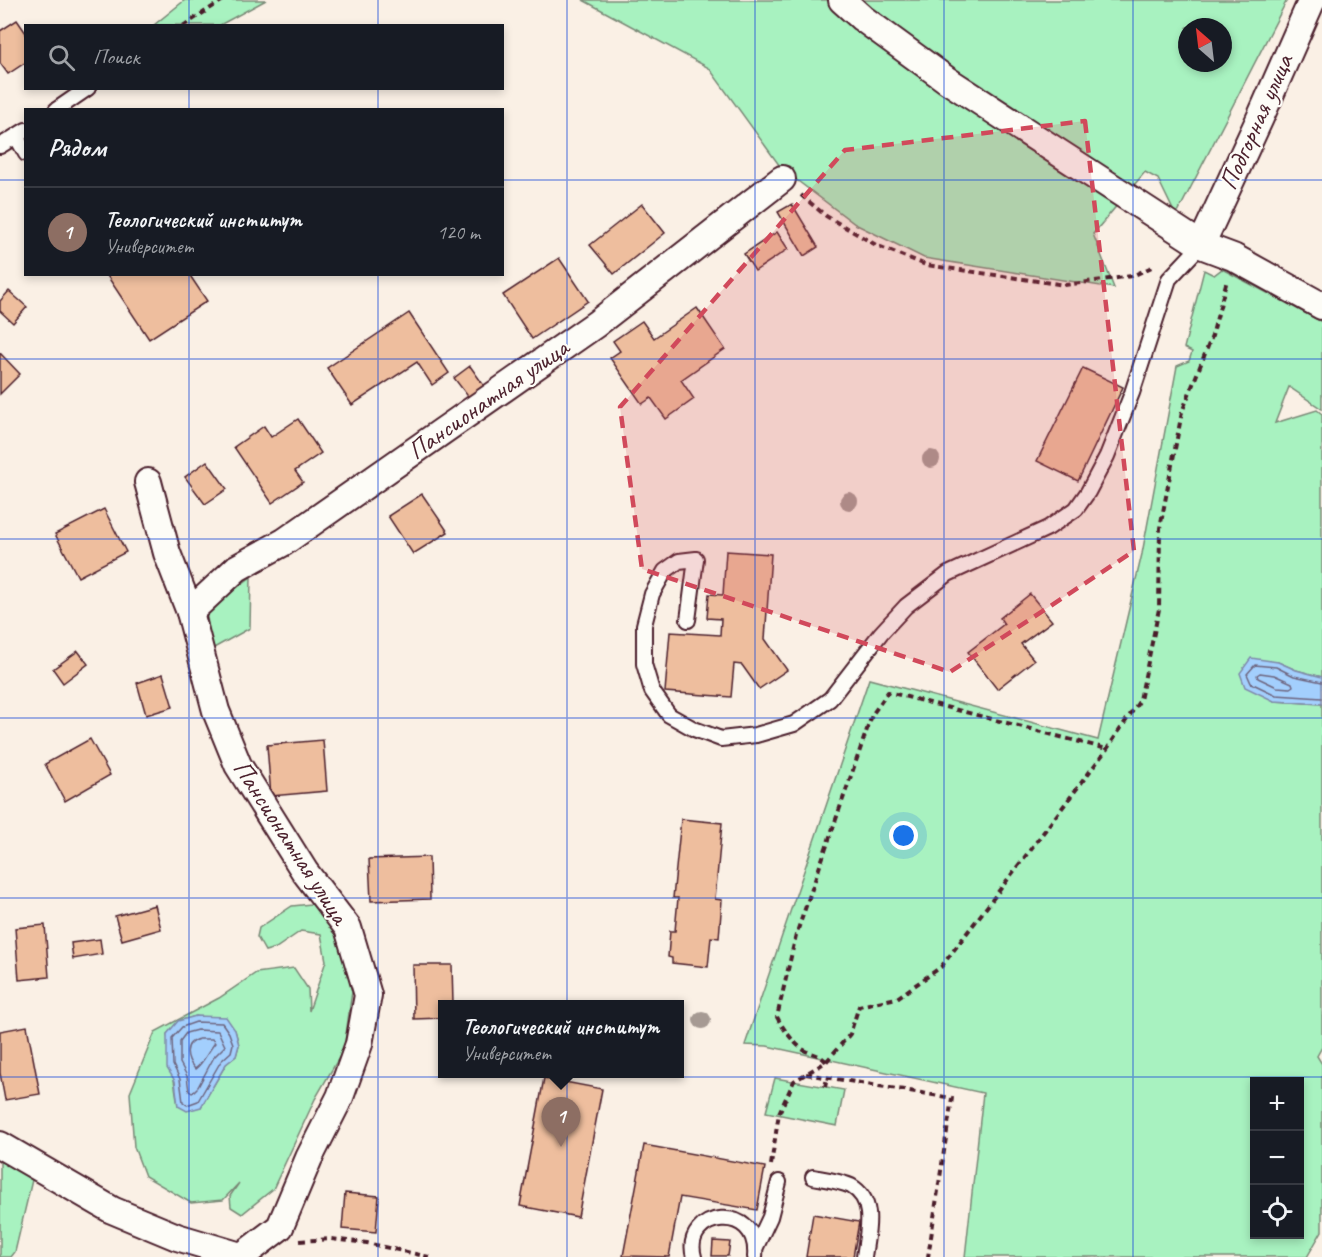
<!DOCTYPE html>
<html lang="ru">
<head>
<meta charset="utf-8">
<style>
	body { margin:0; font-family:Caveat,sans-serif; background:#20242c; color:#f1f3f6 }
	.controls { position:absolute; right:18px; bottom:18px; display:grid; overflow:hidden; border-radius:0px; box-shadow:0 3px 9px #0003 }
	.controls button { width:54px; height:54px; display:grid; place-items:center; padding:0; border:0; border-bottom:2px solid #363941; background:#171b24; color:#f1f3f6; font:30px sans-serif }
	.compass { position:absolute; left:1178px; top:18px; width:54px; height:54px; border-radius:50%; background:#171b24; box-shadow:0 3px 9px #0003; rotate:332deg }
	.you { position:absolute; left:904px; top:836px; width:21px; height:21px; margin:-15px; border:4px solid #fff; border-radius:50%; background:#1a73e8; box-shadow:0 0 0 9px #1a73e833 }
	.badge { display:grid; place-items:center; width:39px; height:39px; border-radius:50%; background:#8c9099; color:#fff; font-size:20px; font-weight:700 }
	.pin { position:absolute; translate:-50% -50px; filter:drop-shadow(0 2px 3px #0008) }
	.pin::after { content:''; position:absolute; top:32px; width:21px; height:18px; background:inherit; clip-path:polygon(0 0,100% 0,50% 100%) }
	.popup { position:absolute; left:438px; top:1000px; width:246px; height:78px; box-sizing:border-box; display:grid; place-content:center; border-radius:0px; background:#171b24; filter:drop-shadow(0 2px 4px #0005); font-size:20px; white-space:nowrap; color:#9ea1a6 }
	.popup b { font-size:22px; color:#f1f3f6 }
	.popup::after { content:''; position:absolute; left:50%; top:100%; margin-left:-12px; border:12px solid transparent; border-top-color:#171b24 }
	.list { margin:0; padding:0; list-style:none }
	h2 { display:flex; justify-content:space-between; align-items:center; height:78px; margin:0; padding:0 24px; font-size:26px }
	h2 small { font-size:20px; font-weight:400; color:#9ea1a6 }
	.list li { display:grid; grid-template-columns:39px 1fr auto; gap:18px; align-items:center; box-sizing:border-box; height:90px; padding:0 24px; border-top:2px solid #363941 }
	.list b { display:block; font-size:22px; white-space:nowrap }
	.list p { margin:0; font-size:20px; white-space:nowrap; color:#9ea1a6 }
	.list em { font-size:20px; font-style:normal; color:#9ea1a6 }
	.icon { flex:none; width:33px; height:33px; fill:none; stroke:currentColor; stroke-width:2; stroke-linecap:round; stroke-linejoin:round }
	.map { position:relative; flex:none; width:1322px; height:1257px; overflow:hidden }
	.search { position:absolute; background:#171b24; box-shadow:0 3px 9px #0003; left:24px; top:24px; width:480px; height:66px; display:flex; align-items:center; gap:15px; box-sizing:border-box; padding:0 21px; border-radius:0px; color:#9ea1a6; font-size:22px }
	.panel { position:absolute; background:#171b24; box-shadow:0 3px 9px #0003; left:24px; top:108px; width:480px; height:168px; border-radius:0px }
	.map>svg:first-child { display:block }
	.green { fill:#a8f2c0; stroke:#798876; stroke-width:1.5; fill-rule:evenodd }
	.water { fill:#a3cffd; stroke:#7f89a9; stroke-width:1.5 }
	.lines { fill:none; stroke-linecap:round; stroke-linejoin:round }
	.shore { stroke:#6e657f; stroke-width:1.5 }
	.building { fill:#eebe9e; stroke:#4a1f2b; stroke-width:1.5 }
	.lane-casing { stroke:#4a1f2b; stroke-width:18 }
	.street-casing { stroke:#4a1f2b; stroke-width:30 }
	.path { stroke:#4a1f2b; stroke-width:4; stroke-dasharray:6 4.5; stroke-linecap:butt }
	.lane { stroke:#fdfcf7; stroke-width:14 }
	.street { stroke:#fdfcf7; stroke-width:26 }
	.tree { fill:#a69a93 }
	.marked { fill:#d1495b; fill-opacity:0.2; stroke:#d1495b; stroke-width:4.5; stroke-dasharray:12 8; stroke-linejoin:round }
	.grid { fill:none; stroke:#1d4ed8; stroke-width:1.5; stroke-opacity:0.55 }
	.labels { text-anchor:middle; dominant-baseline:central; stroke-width:4.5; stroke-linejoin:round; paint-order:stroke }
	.street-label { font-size:26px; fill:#4a1f2b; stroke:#fdfcf7 }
</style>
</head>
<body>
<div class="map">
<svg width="1322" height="1257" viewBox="0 0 1322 1257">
	<rect width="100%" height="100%" fill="#faf0e5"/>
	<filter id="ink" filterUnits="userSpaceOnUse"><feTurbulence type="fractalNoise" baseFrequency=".0167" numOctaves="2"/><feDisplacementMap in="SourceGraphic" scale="12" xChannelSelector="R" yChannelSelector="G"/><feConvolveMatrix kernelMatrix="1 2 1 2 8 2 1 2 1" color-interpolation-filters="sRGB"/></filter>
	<g filter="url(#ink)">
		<g class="green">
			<polygon points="185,0 266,0 220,25 154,25"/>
			<path d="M583 0H1287L1176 216 1158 179 1145 172 1093 234 1114 288 924 258 855 224 782 169 709 68ZM1187 27H1223V63H1187Z"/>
			<path d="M1222 269 1322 322V409L1289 387 1275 423 1317 410 1322 414V677L1296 670 1278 662 1274 701 1322 704V1047L1317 1056 1322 1064V1231L1307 1257H965L983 1093 767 1046 745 1045 869 679 1098 740 1142 554 1177 366 1189 361 1192 352 1184 348 1204 270 1214 275ZM1254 1082H1300V1234H1254Z"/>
			<polygon points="251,577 250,628 212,649 206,611"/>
			<path d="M321 903 339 930 353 984 344 1049 315 1099 273 1189 242 1214 231 1207 230 1196 239 1183 223 1200 191 1203 145 1176 134 1147 130 1093 155 1032 219 998 256 973 294 968 308 989 309 1011 326 961 321 934 301 931 276 948 265 951 257 937 259 928 292 906ZM196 1016 235 1030 239 1045 236 1056 226 1064 201 1107 178 1106 167 1034 179 1021Z"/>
			<polygon points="775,1078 844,1090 837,1126 766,1112"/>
			<polygon points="0,1156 32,1180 15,1252 11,1257 0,1257"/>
		</g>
		<g class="water">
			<polygon points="1251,658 1278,662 1296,670 1322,677 1322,704 1274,701 1245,687 1240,673"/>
			<polygon points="196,1016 226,1017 235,1030 239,1045 236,1056 226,1064 201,1107 187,1111 178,1106 175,1081 167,1068 167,1034 178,1021"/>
		</g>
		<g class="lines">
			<g class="shore">
				<polygon points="1260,673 1274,675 1292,683 1293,686 1290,688 1277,687 1258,678 1257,675"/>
				<polyline points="1322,682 1294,676 1276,667 1255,665 1247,674 1251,683 1276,695 1322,698"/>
				<polygon points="196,1022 222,1023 229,1033 233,1044 231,1052 221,1061 198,1101 187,1105 183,1102 180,1079 173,1065 172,1038 182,1027"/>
				<polygon points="197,1030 218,1031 225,1046 214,1057 198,1087 192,1093 189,1091 187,1076 180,1063 180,1041 186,1033"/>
				<path d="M199 1039H212L215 1043C208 1051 203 1064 195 1069 186 1059 182 1043 199 1039Z"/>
			</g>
		</g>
		<g class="building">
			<polygon points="17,20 26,33 26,62 8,74 0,63 0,31"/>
			<polygon points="642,204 665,233 614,274 590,245"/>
			<polygon points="792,204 818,247 804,256 778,212"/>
			<polygon points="777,232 788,249 755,271 744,254"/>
			<polygon points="559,258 588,301 532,339 503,295"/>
			<polygon points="106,274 189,274 207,301 149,339"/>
			<polygon points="9,291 27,307 13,323 0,311 0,301"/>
			<polygon points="697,308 725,349 681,380 694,399 666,419 651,398 642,404 610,358 620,351 613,341 642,321 654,338"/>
			<polygon points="409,313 449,373 432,385 417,362 352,405 327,368"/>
			<polygon points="0,353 20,374 0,394"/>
			<polygon points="470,366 485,387 470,399 454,378"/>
			<polygon points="1083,368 1123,387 1078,481 1037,461"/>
			<polygon points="298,419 321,453 295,471 303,482 272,503 234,447 264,426 271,437"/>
			<polygon points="207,461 227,489 205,504 185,477"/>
			<polygon points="422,494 448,532 413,554 388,516"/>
			<polygon points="104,509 126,552 78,577 55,534"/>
			<polygon points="726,551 771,554 765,639 787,670 759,689 742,665 734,664 731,697 665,692 670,632 720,635 721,619 707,618 709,594 723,595"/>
			<polygon points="1030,594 1052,621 1021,644 1034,660 997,689 968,652 1004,624 1000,618"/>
			<polygon points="78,651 88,664 63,683 53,669"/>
			<polygon points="163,674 173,707 146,715 137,683"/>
			<polygon points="90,739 110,775 65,801 45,764"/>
			<polygon points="323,740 327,791 271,796 267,745"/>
			<polygon points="681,819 722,823 715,899 722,900 719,938 711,937 708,967 672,963 672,958 668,957 670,931 675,931 678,898 673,898"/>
			<polygon points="429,857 430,899 371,901 369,859"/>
			<polygon points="155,905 161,929 122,940 115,916"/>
			<polygon points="45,925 49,977 19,980 15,928"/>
			<polygon points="100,939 102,954 73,959 71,943"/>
			<polygon points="413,965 452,965 453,1004 442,1004 442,1018 414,1019"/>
			<polygon points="27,1026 40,1094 5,1100 0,1073 0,1031"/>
			<polygon points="544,1078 602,1089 578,1217 520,1206"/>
			<polygon points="644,1145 765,1167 757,1210 680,1197 669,1257 623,1256"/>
			<polygon points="345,1193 379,1196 376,1232 342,1229"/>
			<polygon points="813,1214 859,1222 853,1257 806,1257"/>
			<polygon points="713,1241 730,1242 728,1256 712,1256"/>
		</g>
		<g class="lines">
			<defs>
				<g id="lane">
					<polyline points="56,110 88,88"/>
					<polyline points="16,136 26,154"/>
					<polyline points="0,146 26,130"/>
					<polyline points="688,620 696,559 679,561 665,571 652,594 644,625 644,664 652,691 669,715 694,729 721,739 756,735 794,724 830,699 881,633 906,606 948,574 1048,528 1076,509 1088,492 1107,456 1132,393 1169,279 1201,245"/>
					<path d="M813 1177C824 1179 840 1181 851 1186 877 1201 867 1233 864 1257"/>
					<polyline points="755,1249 770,1217 779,1182"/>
					<path d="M694 1257C681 1211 760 1201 755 1257"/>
				</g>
				<g id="street">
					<polyline points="842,0 862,18 947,80 1201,245 1233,257 1322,306"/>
					<polyline points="1201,245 1260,118 1312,0"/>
					<polyline points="148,482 167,553 190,612 216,711 238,765 305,872 348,928 368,995 359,1044 340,1097 309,1158 280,1227 242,1256"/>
					<polyline points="190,612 237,568 284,542 596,324 782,179"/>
					<polyline points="0,1145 112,1210 177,1237 244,1257"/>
				</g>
			</defs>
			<use href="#lane" class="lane-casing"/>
			<use href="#street" class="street-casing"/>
			<g class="path">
				<polyline points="183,26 223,0"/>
				<polyline points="801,195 826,216 876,245 926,265 1065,285 1132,276 1154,266"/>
				<path d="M826 1062C820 1053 808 1054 801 1048 791 1040 783 1028 777 1017L796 935 872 715 888 692 1107 749"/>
				<polyline points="806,1074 952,1098 928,1257"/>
				<polyline points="825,1087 827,1078"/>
				<polyline points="771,1165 779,1113 794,1081 826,1062 850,1034 859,1006 897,998 941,967 1107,749 1140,700 1159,609 1160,528 1182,412 1212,336 1227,280"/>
				<polyline points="300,1241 331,1239 367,1243 429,1257"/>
			</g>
			<use href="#lane" class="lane"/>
			<use href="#street" class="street"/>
		</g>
		<g class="tree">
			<circle cx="931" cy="459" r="9"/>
			<circle cx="849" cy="501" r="9"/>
			<circle cx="702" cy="1020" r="9"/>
		</g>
	</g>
	<path class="marked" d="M1085 121 1134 551 950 672 642 569 620 407 845 150Z"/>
	<path class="grid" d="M189 0V26M378 0V26M567 0V1257M755 0V1257M944 0V1257M1133 0V1257M189 88V110M378 88V110M0 180H26M502 180H1322M189 274V1257M378 274V1257M0 359H1322M0 539H1322M0 718H1322M0 898H1322M0 1077H1322"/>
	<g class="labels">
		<g class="street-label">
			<text transform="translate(1256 122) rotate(-66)">Подгорная улица</text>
			<text transform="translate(488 399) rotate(-35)">Пансионатная улица</text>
			<text transform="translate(291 842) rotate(57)">Пансионатная улица</text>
		</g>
	</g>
</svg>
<div class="controls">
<button>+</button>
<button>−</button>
<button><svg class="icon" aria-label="locate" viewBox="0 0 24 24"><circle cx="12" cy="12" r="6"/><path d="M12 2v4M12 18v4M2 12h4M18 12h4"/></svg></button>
</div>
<svg class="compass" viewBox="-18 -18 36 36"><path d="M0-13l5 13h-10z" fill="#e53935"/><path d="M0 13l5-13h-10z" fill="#9ea1a6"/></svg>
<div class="you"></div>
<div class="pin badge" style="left:561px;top:1147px;background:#8d6e63">1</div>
<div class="popup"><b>Теологический институт</b>Университет</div>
<div class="search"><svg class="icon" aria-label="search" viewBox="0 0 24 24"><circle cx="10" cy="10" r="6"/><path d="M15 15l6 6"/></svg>Поиск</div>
<section class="panel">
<h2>Рядом<small></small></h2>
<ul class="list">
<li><span class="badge" style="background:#8d6e63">1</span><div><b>Теологический институт</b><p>Университет</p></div><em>120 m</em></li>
</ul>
</section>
</div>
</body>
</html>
